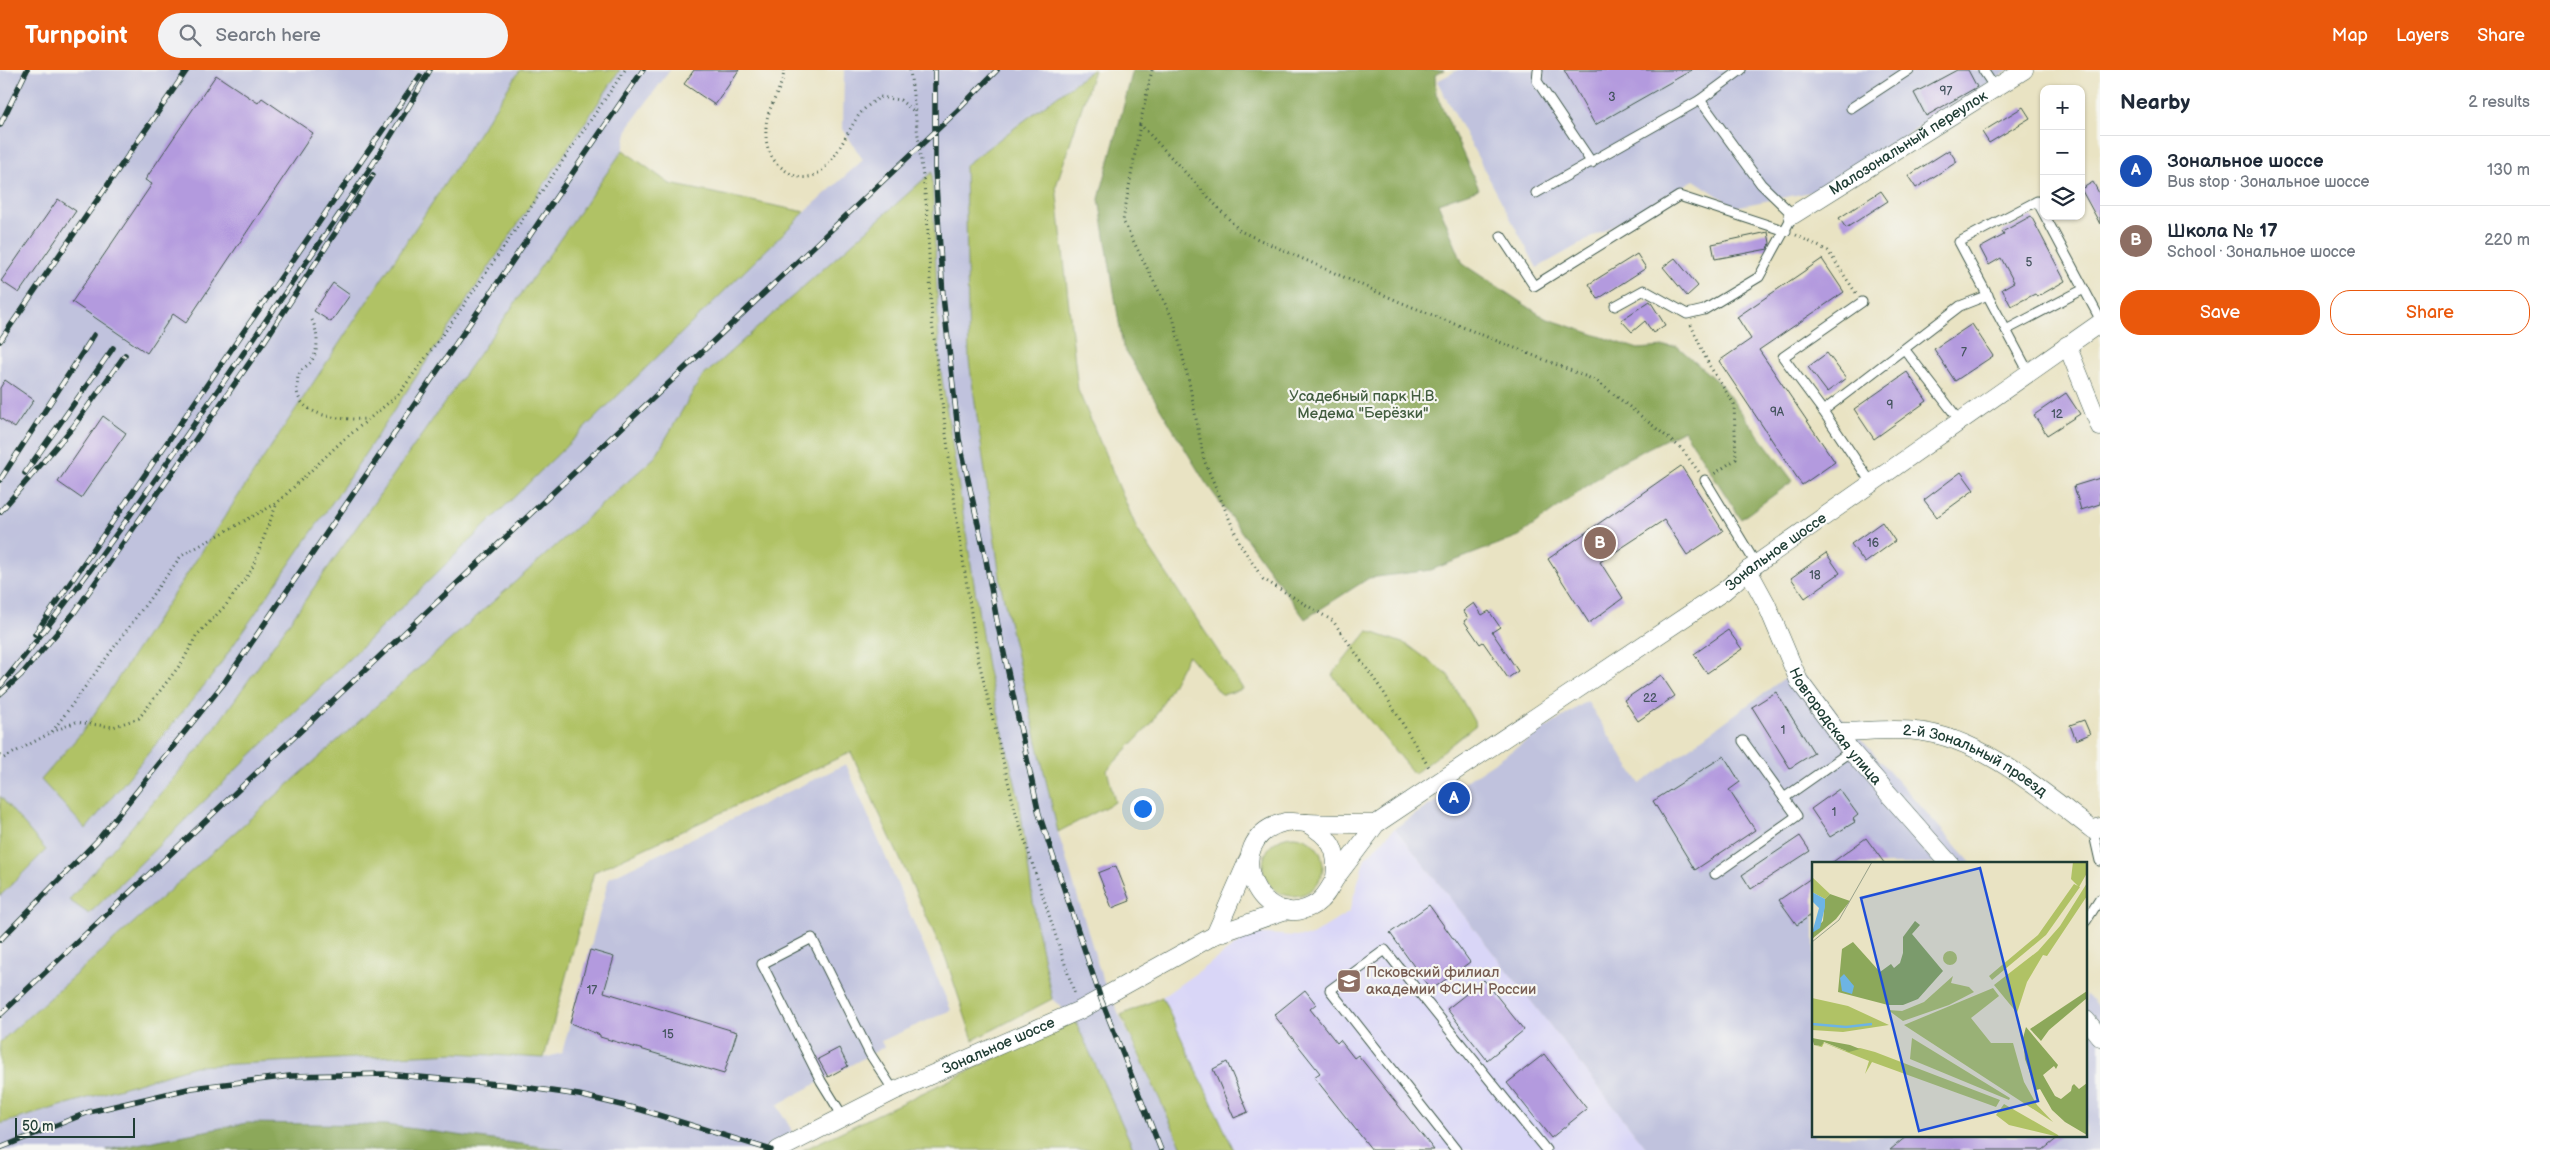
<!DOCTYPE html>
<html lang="en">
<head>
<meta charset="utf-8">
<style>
	body { margin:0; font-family:"Balsamiq Sans",sans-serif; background:#f2f2f3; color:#1f2937 }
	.controls { position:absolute; right:15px; top:15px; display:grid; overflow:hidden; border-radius:10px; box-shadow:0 1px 4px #0004 }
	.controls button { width:45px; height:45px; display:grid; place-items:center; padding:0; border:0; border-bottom:1px solid #e0e1e3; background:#fff; color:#1f2937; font:25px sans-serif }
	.scale { position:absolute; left:15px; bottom:12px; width:120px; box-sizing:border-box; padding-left:5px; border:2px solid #1f3d34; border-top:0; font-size:14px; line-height:18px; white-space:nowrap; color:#1f3d34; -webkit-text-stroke:4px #f6f6f2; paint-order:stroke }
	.you { position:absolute; left:1142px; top:738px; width:18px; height:18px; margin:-12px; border:4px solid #fff; border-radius:50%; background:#1a73e8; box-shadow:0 0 0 8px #1a73e833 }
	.badge { display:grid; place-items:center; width:32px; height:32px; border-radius:50%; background:#ea580c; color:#fff; font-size:16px; font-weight:700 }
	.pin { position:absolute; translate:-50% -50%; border:2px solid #fff; box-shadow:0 1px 5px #0006 }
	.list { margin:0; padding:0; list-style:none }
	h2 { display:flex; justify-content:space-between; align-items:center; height:65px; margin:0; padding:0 20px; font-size:21px }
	h2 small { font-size:16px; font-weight:400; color:#747a83 }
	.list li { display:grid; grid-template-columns:32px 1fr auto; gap:15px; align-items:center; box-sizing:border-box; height:70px; padding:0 20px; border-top:1px solid #e0e1e3 }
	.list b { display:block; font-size:19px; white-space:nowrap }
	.list p { margin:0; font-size:16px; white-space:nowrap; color:#747a83 }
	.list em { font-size:16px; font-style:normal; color:#747a83 }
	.actions { display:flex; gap:10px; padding:15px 20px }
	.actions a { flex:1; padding:11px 0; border:1px solid #ea580c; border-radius:20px; text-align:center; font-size:18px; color:#ea580c }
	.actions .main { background:#ea580c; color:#fff }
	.icon { flex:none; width:28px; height:28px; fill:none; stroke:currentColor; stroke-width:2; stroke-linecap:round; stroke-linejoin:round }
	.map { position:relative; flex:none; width:2100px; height:1080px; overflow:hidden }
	header { display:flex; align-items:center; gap:30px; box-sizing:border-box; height:70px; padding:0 25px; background:#ea580c; color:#fff }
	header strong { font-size:24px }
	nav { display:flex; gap:28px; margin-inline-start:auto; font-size:18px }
	.search { width:350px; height:45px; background:#f2f2f3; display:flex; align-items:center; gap:12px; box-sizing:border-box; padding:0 18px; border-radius:28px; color:#747a83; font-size:19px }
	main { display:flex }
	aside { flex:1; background:#fff }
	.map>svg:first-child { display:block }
	.built { fill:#d9d6f7 }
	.industrial { fill:#c0c2dd }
	.green { fill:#b0c265; stroke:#68804c }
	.forest { fill:#8ca85a; stroke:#567247 }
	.building { fill:#b39ade }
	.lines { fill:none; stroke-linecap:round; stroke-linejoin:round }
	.service-casing { stroke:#3d5649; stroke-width:11 }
	.minor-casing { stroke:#3d5649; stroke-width:19 }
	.path { stroke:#3d5649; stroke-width:3; stroke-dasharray:1 4; stroke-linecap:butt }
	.service { stroke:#fff; stroke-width:9 }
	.minor { stroke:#fff; stroke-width:18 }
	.rail-casing { stroke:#1f3d34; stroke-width:5.5 }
	.rail { stroke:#f6f6f2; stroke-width:4; stroke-dasharray:11; stroke-linecap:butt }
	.labels { text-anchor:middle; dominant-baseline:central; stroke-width:4.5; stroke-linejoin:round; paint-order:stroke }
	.number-label { font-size:12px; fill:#44545e }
	.street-label { font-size:15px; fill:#1f3d34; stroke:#f6f6f2 }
	.park-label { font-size:15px; fill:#435e40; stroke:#f6f6f2 }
	.education-label { font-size:15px; fill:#785e54; stroke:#f6f6f2; text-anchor:start }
	.inset-river { fill:none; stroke:#6db4e4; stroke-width:2.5 }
	.inset-road { fill:none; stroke:#98a18a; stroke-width:1 }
	.view { fill:#1d4ed8; fill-opacity:0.15; stroke:#1d4ed8; stroke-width:2.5 }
	.inset-edge { fill:none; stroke:#1f3d34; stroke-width:2.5 }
</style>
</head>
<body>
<header>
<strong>Turnpoint</strong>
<div class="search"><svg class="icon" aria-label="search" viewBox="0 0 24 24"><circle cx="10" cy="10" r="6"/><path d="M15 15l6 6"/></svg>Search here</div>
<nav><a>Map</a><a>Layers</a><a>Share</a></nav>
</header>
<main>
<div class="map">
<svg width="2100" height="1080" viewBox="0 0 2100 1080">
	<rect width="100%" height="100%" fill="#f6f6f2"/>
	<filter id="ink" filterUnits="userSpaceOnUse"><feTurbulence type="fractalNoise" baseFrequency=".02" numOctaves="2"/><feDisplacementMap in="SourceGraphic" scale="10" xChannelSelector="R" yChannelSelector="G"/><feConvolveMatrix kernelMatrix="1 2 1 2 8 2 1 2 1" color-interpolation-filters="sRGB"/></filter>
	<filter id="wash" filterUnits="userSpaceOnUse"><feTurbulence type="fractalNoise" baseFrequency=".0096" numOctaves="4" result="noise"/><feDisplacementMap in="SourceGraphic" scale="20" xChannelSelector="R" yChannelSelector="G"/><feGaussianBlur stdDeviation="1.12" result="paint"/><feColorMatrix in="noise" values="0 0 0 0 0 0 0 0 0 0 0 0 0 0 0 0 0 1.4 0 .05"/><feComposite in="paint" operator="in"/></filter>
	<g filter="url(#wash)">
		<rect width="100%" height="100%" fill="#e9e3c3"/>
		<polygon class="built" points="1395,758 1648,1080 1234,1080 1162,927 1253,863 1309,867 1349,842 1365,788"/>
		<g class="industrial">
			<polygon points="0,0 520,0 83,661 41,710 86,758 212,606 345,414 620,0 670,0 629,56 623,80 207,669 70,830 89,844 805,142 863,90 843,59 844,0 1092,0 965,95 969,290 1002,521 1058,762 1102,908 1183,1080 1134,1080 1075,950 1052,929 1036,854 1019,729 987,598 940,296 932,103 701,308 655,387 0,972"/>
			<polygon points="1458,0 2010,0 1816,121 1735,137 1694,110 1537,198 1437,11"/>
			<polygon points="1805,606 1972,794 1814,794 1814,1066 2086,1066 2086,924 2100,940 2100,1080 1648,1080 1395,758 1587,631 1640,714 1783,609"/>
			<polygon points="846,694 951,940 881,971 884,977 777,1035 794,1064 761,1080 564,1080 386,1055 247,1053 107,1080 0,1080 0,1054 195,996 455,983 544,988 562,983 609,808"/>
		</g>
		<g class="green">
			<polygon points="520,0 620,0 345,414 212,606 86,759 41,710 83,661"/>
			<polygon points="1092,0 1094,0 1056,116 1078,320 1137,459 1243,619 1222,625 1188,585 1152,653 1107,700 1115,732 1058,762 1002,521 969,290 965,95"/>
			<polygon points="623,80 670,114 805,142 89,844 69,830 207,669"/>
			<polygon points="932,102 940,296 987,597 1019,729 1036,854 1052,929 973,970 946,889 851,682 594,802 544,988 455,983 195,996 0,1054 0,972 655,387 701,308"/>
			<polygon points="1368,561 1408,575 1448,605 1476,655 1414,704 1332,605"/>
			<polygon points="0,726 46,780 0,826"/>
			<circle cx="1293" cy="796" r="30"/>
			<polygon points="1162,927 1234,1080 1183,1080 1121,945"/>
			<polygon points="1075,950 1134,1080 803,1080"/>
		</g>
		<g class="forest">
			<polygon points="1133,0 1444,0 1435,5 1436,24 1479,119 1438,133 1463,194 1545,248 1638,279 1677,276 1721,315 1793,411 1741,449 1684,360 1618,393 1519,466 1431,500 1369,508 1305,549 1205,412 1123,277 1099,129"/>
			<polygon points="247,1053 386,1055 564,1080 107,1080"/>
		</g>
		<g id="blocks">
			<g class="building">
				<polygon points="694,0 739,0 715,35 684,14"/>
				<polygon points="1564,0 1692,0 1595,55"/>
				<polygon points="1957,0 1968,0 1977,17 1926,46 1914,23"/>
				<polygon points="216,5 258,33 262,28 313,63 186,253 173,244 147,283 72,232 152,114 145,110"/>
				<polygon points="2023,37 2030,48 1989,73 1982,62"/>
				<polygon points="1949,80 1957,92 1916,118 1908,106"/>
				<polygon points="2093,112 2100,125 2100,154 2081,119"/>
				<polygon points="1881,121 1888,131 1846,158 1839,148"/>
				<polygon points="58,129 76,141 19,223 1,211"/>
				<polygon points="2031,146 2065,211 2037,227 2035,224 2011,236 2002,219 2014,212 2001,188 1989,195 1980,178 2004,165 2002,162"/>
				<polygon points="1768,162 1770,173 1768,179 1715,189 1712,174"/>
				<polygon points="1637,184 1646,198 1598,229 1589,214"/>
				<polygon points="1675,188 1698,216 1687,226 1663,197"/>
				<polygon points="1822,189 1844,222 1759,280 1835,392 1802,415 1719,291 1751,269 1737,247"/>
				<polygon points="333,213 350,225 331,252 314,241"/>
				<polygon points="1650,231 1665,255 1653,263 1645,251 1632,262 1621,250"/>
				<polygon points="1972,254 1993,286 1955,311 1934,279"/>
				<polygon points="1827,283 1846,308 1827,322 1808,297"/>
				<polygon points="1907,302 1927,331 1874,369 1854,339"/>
				<polygon points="5,310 34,330 15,358 0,348 0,318"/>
				<polygon points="2066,323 2080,344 2047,365 2034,345"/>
				<polygon points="103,346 126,363 81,428 58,412"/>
				<polygon points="1681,396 1723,461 1687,485 1664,450 1600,492 1623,528 1589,553 1548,489"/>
				<polygon points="1961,402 1974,420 1937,447 1924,430"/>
				<polygon points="2100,408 2100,434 2081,440 2074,416"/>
				<polygon points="1882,452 1895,471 1865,493 1851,474"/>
				<polygon points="1826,483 1840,503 1805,528 1791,508"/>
				<polygon points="1474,533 1482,545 1489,541 1500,557 1492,562 1518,601 1508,608 1483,572 1480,574 1464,551 1468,548 1463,541"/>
				<polygon points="1728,560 1742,579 1707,603 1694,584"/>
				<polygon points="1661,605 1675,626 1638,651 1624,630"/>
				<polygon points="1776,622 1814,683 1790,698 1752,637"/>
				<polygon points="2084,650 2090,664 2076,670 2070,655"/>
				<polygon points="1724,686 1740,712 1729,720 1755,760 1695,800 1653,731"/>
				<polygon points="1839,719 1858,745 1853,749 1855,752 1830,767 1811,739"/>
				<polygon points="1800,766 1810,781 1751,819 1742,805"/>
				<polygon points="1866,768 1885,794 1830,794"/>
				<polygon points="1116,796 1130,831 1112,838 1098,803"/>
				<polygon points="1814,806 1814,843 1797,855 1779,830"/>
				<polygon points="1429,835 1470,892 1431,920 1390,863"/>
				<polygon points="590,880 614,887 604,922 737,962 724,1004 600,967 600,965 570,953"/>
				<polygon points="1484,910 1524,960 1487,990 1447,939"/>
				<polygon points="1305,920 1316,934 1310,939 1337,973 1340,970 1354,988 1358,985 1434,1080 1372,1080 1314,1007 1320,1003 1274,945"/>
				<polygon points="839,978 848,996 828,1007 818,989"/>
				<polygon points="1544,984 1587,1039 1551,1068 1507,1013"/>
				<polygon points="1227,992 1248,1042 1234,1048 1213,999"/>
				<polygon points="1907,1066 2060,1066 2043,1080 1890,1080"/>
			</g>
		</g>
	</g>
	<g filter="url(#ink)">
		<use href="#blocks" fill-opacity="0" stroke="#3d5649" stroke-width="1"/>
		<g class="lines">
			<defs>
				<g id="service">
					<polyline points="1538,0 1537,11 1592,93"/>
					<polyline points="1983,0 1995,18"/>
					<polyline points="1700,30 1741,0"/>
					<polyline points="1851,38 1909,0"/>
					<polyline points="1536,123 1700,30 1761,114 1793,145 1759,207 1704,240 1687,244 1644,220 1615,236"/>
					<polyline points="2045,146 2100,249"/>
					<polyline points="1501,166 1534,216 1679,126 1786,161"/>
					<polyline points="2006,260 2084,219"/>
					<polyline points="1905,280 1960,351"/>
					<polyline points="2028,301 1959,172 2037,131 2044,144"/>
					<polyline points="1823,341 1783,287 1862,232"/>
					<polyline points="1705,410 1756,494"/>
					<polyline points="1872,414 1823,341 1960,236 1988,225"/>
					<polyline points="1743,671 1784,728 1851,681"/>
					<polyline points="2093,760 2100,791"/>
					<polyline points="1715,804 1797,746 1784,728"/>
					<polyline points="2086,851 2100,829"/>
					<polyline points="842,1045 821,1011 762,894 812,868 870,984 894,1021"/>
					<polyline points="1456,1080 1330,920 1385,880 1546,1080"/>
				</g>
				<g id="minor">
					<path id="s1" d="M1793 145 2024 0"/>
					<polyline points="2067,275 2100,357"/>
					<path id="s2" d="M1748 500 1766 533 1799 611 1851 681 1950 794"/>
					<path id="s3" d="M1836 662C1862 662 1890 658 1916 661 1981 667 2043 722 2093 760L2100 757"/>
					<path d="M1306 753C1331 767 1339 780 1335 808"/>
					<path id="s4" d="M1376 754C1353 754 1330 754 1308 753 1300 753 1292 751 1285 752 1214 770 1262 870 1317 833 1327 826 1330 816 1337 806 1350 789 1363 772 1376 754L1724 521 1748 500 2100 253"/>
					<polyline points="1215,865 1248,790"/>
					<polyline points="2086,950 2100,967"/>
					<path id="s5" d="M778 1080 894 1021 1080 940 1215 865 1286 840"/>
				</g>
			</defs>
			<use href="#service" class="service-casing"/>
			<use href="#minor" class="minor-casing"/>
			<g class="path">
				<path d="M784 0C783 19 766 38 766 58 765 75 769 88 782 98 823 131 841 69 859 45 864 38 873 32 880 27L900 30 915 42"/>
				<polyline points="910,0 927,140 932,252 957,451 978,588 1015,740 1075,925"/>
				<polyline points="1152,0 1140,54 1240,161 1400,232 1597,311 1681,378 1699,402"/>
				<polyline points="1140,55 1123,151 1174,251 1189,312 1204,390 1240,474 1263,509 1333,551 1384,623 1430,699"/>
				<polyline points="1796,165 1828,181 1856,223"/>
				<path d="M312 250C318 262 320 281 310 293 307 296 301 300 299 304 297 306 298 312 297 315 294 348 345 350 367 349"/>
				<polyline points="1691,255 1709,295 1734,334 1736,389 1714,404"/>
				<polyline points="52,662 76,652 113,657 139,648 183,591 196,566 226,535 251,501 277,433"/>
				<polyline points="0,685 4,688 52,662 181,486 277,433 341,372 398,325 455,248 625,0"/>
			</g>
			<use href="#service" class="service"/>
			<use href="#minor" class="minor"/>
			<defs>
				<g id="rail">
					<polyline points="935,0 935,98 943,226 959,369 986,490 997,551 1039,744 1101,929 1161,1080"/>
					<polyline points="0,55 27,0"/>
					<polyline points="0,271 187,0"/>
					<polyline points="25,403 113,278"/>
					<polyline points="0,410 94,265"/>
					<polyline points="0,442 73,357 125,285"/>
					<polyline points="35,564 420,6"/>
					<path d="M0 616C91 505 172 386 254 268 314 180 378 93 430 0"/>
					<polyline points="0,624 21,605 74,543 264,272 373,105"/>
					<polyline points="0,870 97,771 224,613 643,0"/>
					<polyline points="0,945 958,40 997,0"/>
					<polyline points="0,1078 89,1042 192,1018 290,1006 385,1004 509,1015 579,1025 642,1040 771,1080"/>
				</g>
			</defs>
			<use href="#rail" class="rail-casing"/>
			<use href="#rail" class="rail"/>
		</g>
	</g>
	<defs>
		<symbol id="university-square" viewBox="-11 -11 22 22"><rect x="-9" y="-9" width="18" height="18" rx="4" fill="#8d6e63" stroke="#f6f6f2"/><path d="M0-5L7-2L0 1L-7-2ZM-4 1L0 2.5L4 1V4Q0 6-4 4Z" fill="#fff"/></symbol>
	</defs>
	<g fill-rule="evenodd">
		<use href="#university-square" x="1335" y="897" width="28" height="28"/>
	</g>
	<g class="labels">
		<g class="number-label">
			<text x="1946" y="21">97</text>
			<text x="1612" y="27">3</text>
			<text x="2029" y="192">5</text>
			<text x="1964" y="282">7</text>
			<text x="1890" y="335">9</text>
			<text x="1777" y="342">9А</text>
			<text x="2057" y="344">12</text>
			<text x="1873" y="473">16</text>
			<text x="1815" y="505">18</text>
			<text x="1650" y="628">22</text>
			<text x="1783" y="660">1</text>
			<text x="1834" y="742">1</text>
			<text x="592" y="920">17</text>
			<text x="668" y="964">15</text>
		</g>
		<g class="street-label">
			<text stroke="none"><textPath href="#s1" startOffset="136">Малозональный переулок</textPath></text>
			<text stroke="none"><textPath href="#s4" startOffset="830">Зональное шоссе</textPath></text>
			<text stroke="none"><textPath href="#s2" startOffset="180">Новгородская улица</textPath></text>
			<text stroke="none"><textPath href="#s3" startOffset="146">2-й Зональный проезд</textPath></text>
			<text stroke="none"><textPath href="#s5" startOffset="244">Зональное шоссе</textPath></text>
		</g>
		<g class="park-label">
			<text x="1363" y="326">Усадебный парк Н.В.<tspan x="1363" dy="17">Медема "Берёзки"</tspan></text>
		</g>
		<g class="education-label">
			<text x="1366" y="902">Псковский филиал<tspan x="1366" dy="17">академии ФСИН России</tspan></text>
		</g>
	</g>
	<g transform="translate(1812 792)">
		<rect width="275" height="275" fill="#e9e3c3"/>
		<path d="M261 0H275V11L267 25 259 17ZM0 15 18 32 13 37 0 30ZM275 21V34L235 94 231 93 215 120 205 151 182 123 226 89 248 64ZM262 22 268 25 234 73 180 118 177 114 226 73ZM131 96a7 7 0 1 1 14 0a7 7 0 1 1-14 0ZM141 114 139 121 157 125 162 130 137 143 91 159 76 148 90 149 112 140ZM181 126 187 134 159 156 179 181H201L212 220 225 243 241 260 92 163ZM0 136 36 144 77 163 31 170 0 168ZM100 176 198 236 197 238 98 197ZM10 180 34 189 48 186 63 190 188 238 184 245 60 200 53 212 57 199 12 181 10 185 0 183 7 184ZM192 242 246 273 247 275 197 263 184 253Z" fill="#b0c265"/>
		<path d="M18 32 38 39 24 57 0 77V71L11 59 13 37ZM103 59 108 63 100 72 131 109 106 137 91 143H76L26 130 30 87 41 80 68 110 79 102 82 106 88 101 91 91V75ZM275 129V136L237 168 229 179 218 167ZM214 165 246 203 244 207 242 204 231 213 243 234 249 237 259 229 260 224 262 222 267 227 275 221V273L253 260 240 248 228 227 224 228 213 197 211 176ZM0 176 38 183 48 187 37 190 12 180 9 184 2 183Z" fill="#8ca85a"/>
		<path d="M0 30 13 37V45L8 66 0 71 7 46 0 39ZM32 112 42 124 40 132 30 129 28 116Z" fill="#6db4e4"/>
		<path class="inset-river" d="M0 162 34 165 60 162"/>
		<path class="inset-road" d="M0 80 27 58 60 0"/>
		<path class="view" d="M168 6 226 239 107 269 49 36Z"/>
		<rect width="275" height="275" class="inset-edge"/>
	</g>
</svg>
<div class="controls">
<button>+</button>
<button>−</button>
<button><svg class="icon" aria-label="layers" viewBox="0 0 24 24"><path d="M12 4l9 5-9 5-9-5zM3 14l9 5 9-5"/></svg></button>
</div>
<div class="scale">50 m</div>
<div class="you"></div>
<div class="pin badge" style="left:1454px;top:728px;background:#1a4fb4">A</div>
<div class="pin badge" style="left:1600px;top:473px;background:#8d6e63">B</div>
</div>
<aside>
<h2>Nearby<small>2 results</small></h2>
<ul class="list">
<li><span class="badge" style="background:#1a4fb4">A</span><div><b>Зональное шоссе</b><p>Bus stop · Зональное шоссе</p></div><em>130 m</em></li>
<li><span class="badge" style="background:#8d6e63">B</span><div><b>Школа № 17</b><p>School · Зональное шоссе</p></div><em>220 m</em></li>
</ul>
<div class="actions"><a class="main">Save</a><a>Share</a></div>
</aside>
</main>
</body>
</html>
